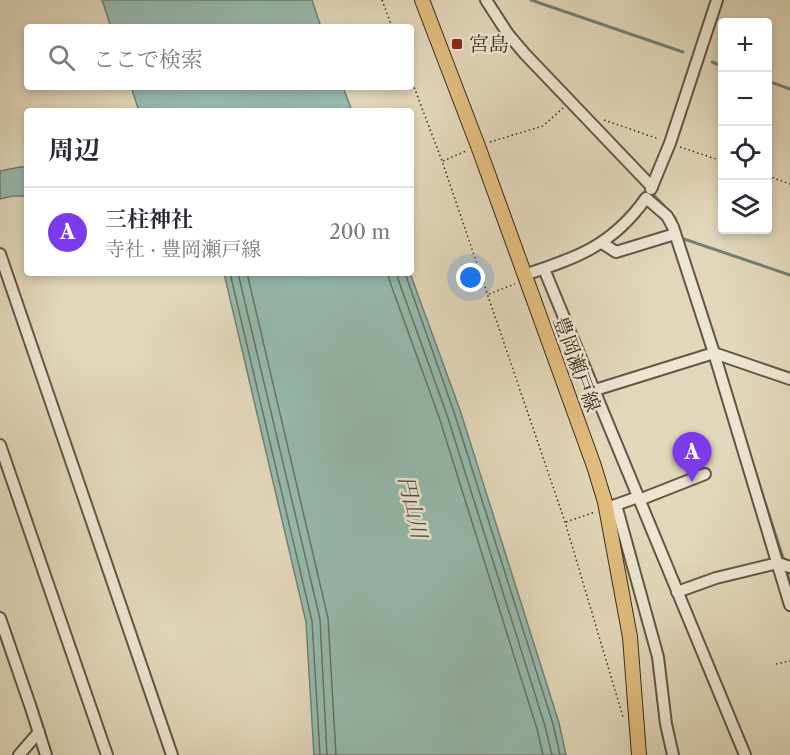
<!DOCTYPE html>
<html lang="ja">
<head>
<meta charset="utf-8">
<style>
	body { margin:0; font-family:"Libre Caslon Text","Noto Serif JP",serif; background:#f7f7f7; color:#2b2b33 }
	.controls { position:absolute; right:18px; top:18px; display:grid; overflow:hidden; border-radius:6px; box-shadow:0 3px 9px #0003 }
	.controls button { width:54px; height:54px; display:grid; place-items:center; padding:0; border:0; border-bottom:2px solid #e1e1e2; background:#fff; color:#2b2b33; font:30px sans-serif }
	.you { position:absolute; left:471px; top:278px; width:21px; height:21px; margin:-15px; border:4px solid #fff; border-radius:50%; background:#1a73e8; box-shadow:0 0 0 9px #1a73e833 }
	.badge { display:grid; place-items:center; width:39px; height:39px; border-radius:50%; background:#7c3aed; color:#fff; font-size:20px; font-weight:700 }
	.pin { position:absolute; translate:-50% -50px; filter:drop-shadow(0 2px 3px #0008) }
	.pin::after { content:''; position:absolute; top:32px; width:21px; height:18px; background:inherit; clip-path:polygon(0 0,100% 0,50% 100%) }
	.list { margin:0; padding:0; list-style:none }
	h2 { display:flex; justify-content:space-between; align-items:center; height:78px; margin:0; padding:0 24px; font-size:26px }
	h2 small { font-size:20px; font-weight:400; color:#7c7c81 }
	.list li { display:grid; grid-template-columns:39px 1fr auto; gap:18px; align-items:center; box-sizing:border-box; height:90px; padding:0 24px; border-top:2px solid #e1e1e2 }
	.list b { display:block; font-size:22px; white-space:nowrap }
	.list p { margin:0; font-size:20px; white-space:nowrap; color:#7c7c81 }
	.list em { font-size:20px; font-style:normal; color:#7c7c81 }
	.icon { flex:none; width:33px; height:33px; fill:none; stroke:currentColor; stroke-width:2; stroke-linecap:round; stroke-linejoin:round }
	.map { position:relative; flex:none; width:790px; height:755px; overflow:hidden }
	.search { position:absolute; background:#fff; box-shadow:0 3px 9px #0003; left:24px; top:24px; width:390px; height:66px; display:flex; align-items:center; gap:15px; box-sizing:border-box; padding:0 21px; border-radius:6px; color:#7c7c81; font-size:22px }
	.panel { position:absolute; background:#fff; box-shadow:0 3px 9px #0003; left:24px; top:108px; width:390px; height:168px; border-radius:6px }
	.map>svg:first-child { display:block }
	.water { fill:#95baaf; stroke:#708174; stroke-width:1.5 }
	.lines { fill:none; stroke-linecap:round; stroke-linejoin:round }
	.shore { stroke:#677365; stroke-width:1.5 }
	.stream { stroke:#708174; stroke-width:3 }
	.minor-casing { stroke:#635743; stroke-width:14 }
	.major-casing { stroke:#392c1b; stroke-width:16 }
	.path { stroke:#392c1b; stroke-width:1.5; stroke-dasharray:1.5 3; stroke-linecap:butt }
	.minor { stroke:#ece5d2; stroke-width:10 }
	.major { stroke:#e1bc7d; stroke-width:14 }
	.poi-dot { fill:#8f2418; stroke:#ece5d2; stroke-width:2 }
	.labels { text-anchor:middle; dominant-baseline:central; stroke-width:5; stroke-linejoin:round; paint-order:stroke }
	.poi-label { font-size:20px; fill:#392c1b; stroke:#ece5d2; text-anchor:start }
	.street-label { font-size:20px; fill:#392c1b; stroke:#ece5d2 }
	.water-label { font-size:21px; font-style:italic; fill:#505040; stroke:#ece5d2 }
</style>
</head>
<body>
<div class="map">
<svg width="790" height="755" viewBox="0 0 790 755">
	<rect width="100%" height="100%" fill="#e2d7ba"/>
	<filter id="stains"><feTurbulence type="fractalNoise" baseFrequency=".00333" numOctaves="4"/><feColorMatrix values="0 0 0 0 .2 0 0 0 0 .09 0 0 0 0 .02 0 0 0 .5 -.17"/></filter>
	<radialGradient id="worn" r=".72"><stop offset=".6" stop-color="#630" stop-opacity="0"/><stop offset="1" stop-color="#630" stop-opacity=".3"/></radialGradient>
	<g class="water">
		<polygon points="102,0 312,0 321,27 111,27"/>
		<polygon points="131,87 343,87 352,111 139,111"/>
		<polygon points="20,167 27,167 27,196 13,196 0,199 0,171"/>
		<polygon points="224,273 410,273 460,410 559,723 566,755 314,755 306,622"/>
	</g>
	<g class="lines">
		<g class="shore">
			<polyline points="230,273 312,621 320,755"/>
			<polyline points="238,273 320,619 327,755"/>
			<polyline points="247,273 328,618 336,755"/>
			<polyline points="388,273 390,282 439,417 537,729 543,755"/>
			<polyline points="397,273 398,279 447,415 545,726 552,755"/>
			<polyline points="405,273 454,412 553,724 560,755"/>
		</g>
		<g class="stream">
			<polyline points="531,0 683,52"/>
			<polyline points="712,62 722,66"/>
			<polyline points="768,81 790,89"/>
			<polyline points="651,192 667,209"/>
			<polyline points="671,214 675,218 678,226"/>
			<polyline points="681,238 790,275"/>
			<polyline points="750,456 784,561"/>
			<polyline points="786,570 790,583"/>
		</g>
		<defs>
			<g id="minor">
				<polyline points="486,0 508,34 525,54 652,187"/>
				<polyline points="651,189 670,143 717,0"/>
				<polyline points="602,243 616,252 675,234"/>
				<polyline points="0,254 172,755"/>
				<polyline points="544,269 745,755"/>
				<path d="M524 275C577 258 613 245 646 198L667 216 673 227 714 353 790 605"/>
				<polyline points="595,390 714,353 790,379"/>
				<polyline points="0,445 107,755"/>
				<polyline points="639,500 705,474"/>
				<polyline points="616,505 658,657 666,724 673,755"/>
				<polyline points="610,507 638,497"/>
				<polyline points="677,592 716,578 778,563 790,567"/>
				<polyline points="0,618 31,708 46,755"/>
				<polyline points="19,755 39,732"/>
			</g>
			<polyline id="major" points="422,0 478,146 594,466 605,502 630,637 639,755"/>
		</defs>
		<use href="#minor" class="minor-casing"/>
		<use href="#major" class="major-casing"/>
		<g class="path">
			<polyline points="382,0 392,27"/>
			<polyline points="411,79 442,161 565,522 623,717"/>
			<polyline points="604,120 659,139"/>
			<polyline points="490,142 543,126 563,108"/>
			<polyline points="680,147 722,161"/>
			<polyline points="443,161 466,151"/>
			<polyline points="768,176 790,184"/>
			<polyline points="489,294 515,284"/>
			<polyline points="566,522 595,512"/>
			<polyline points="776,664 790,661"/>
		</g>
		<use href="#minor" class="minor"/>
		<use href="#major" class="major"/>
	</g>
	<rect class="poi-dot" x="451" y="38" width="12" height="12" rx="3"/>
	<g class="labels">
		<g class="poi-label">
			<text x="469" y="44">宮島</text>
		</g>
		<g class="street-label">
			<text transform="translate(577 364) rotate(70)">豊岡瀬戸線</text>
		</g>
		<g class="water-label">
			<text transform="translate(413 507) rotate(77)">円山川</text>
		</g>
	</g>
	<rect width="100%" height="100%" filter="url(#stains)"/>
	<rect width="100%" height="100%" fill="url(#worn)"/>
</svg>
<div class="controls">
<button>+</button>
<button>−</button>
<button><svg class="icon" aria-label="locate" viewBox="0 0 24 24"><circle cx="12" cy="12" r="6"/><path d="M12 2v4M12 18v4M2 12h4M18 12h4"/></svg></button>
<button><svg class="icon" aria-label="layers" viewBox="0 0 24 24"><path d="M12 4l9 5-9 5-9-5zM3 14l9 5 9-5"/></svg></button>
</div>
<div class="you"></div>
<div class="pin badge" style="left:692px;top:482px">A</div>
<div class="search"><svg class="icon" aria-label="search" viewBox="0 0 24 24"><circle cx="10" cy="10" r="6"/><path d="M15 15l6 6"/></svg>ここで検索</div>
<section class="panel">
<h2>周辺<small></small></h2>
<ul class="list">
<li><span class="badge">A</span><div><b>三柱神社</b><p>寺社 · 豊岡瀬戸線</p></div><em>200 m</em></li>
</ul>
</section>
</div>
</body>
</html>
